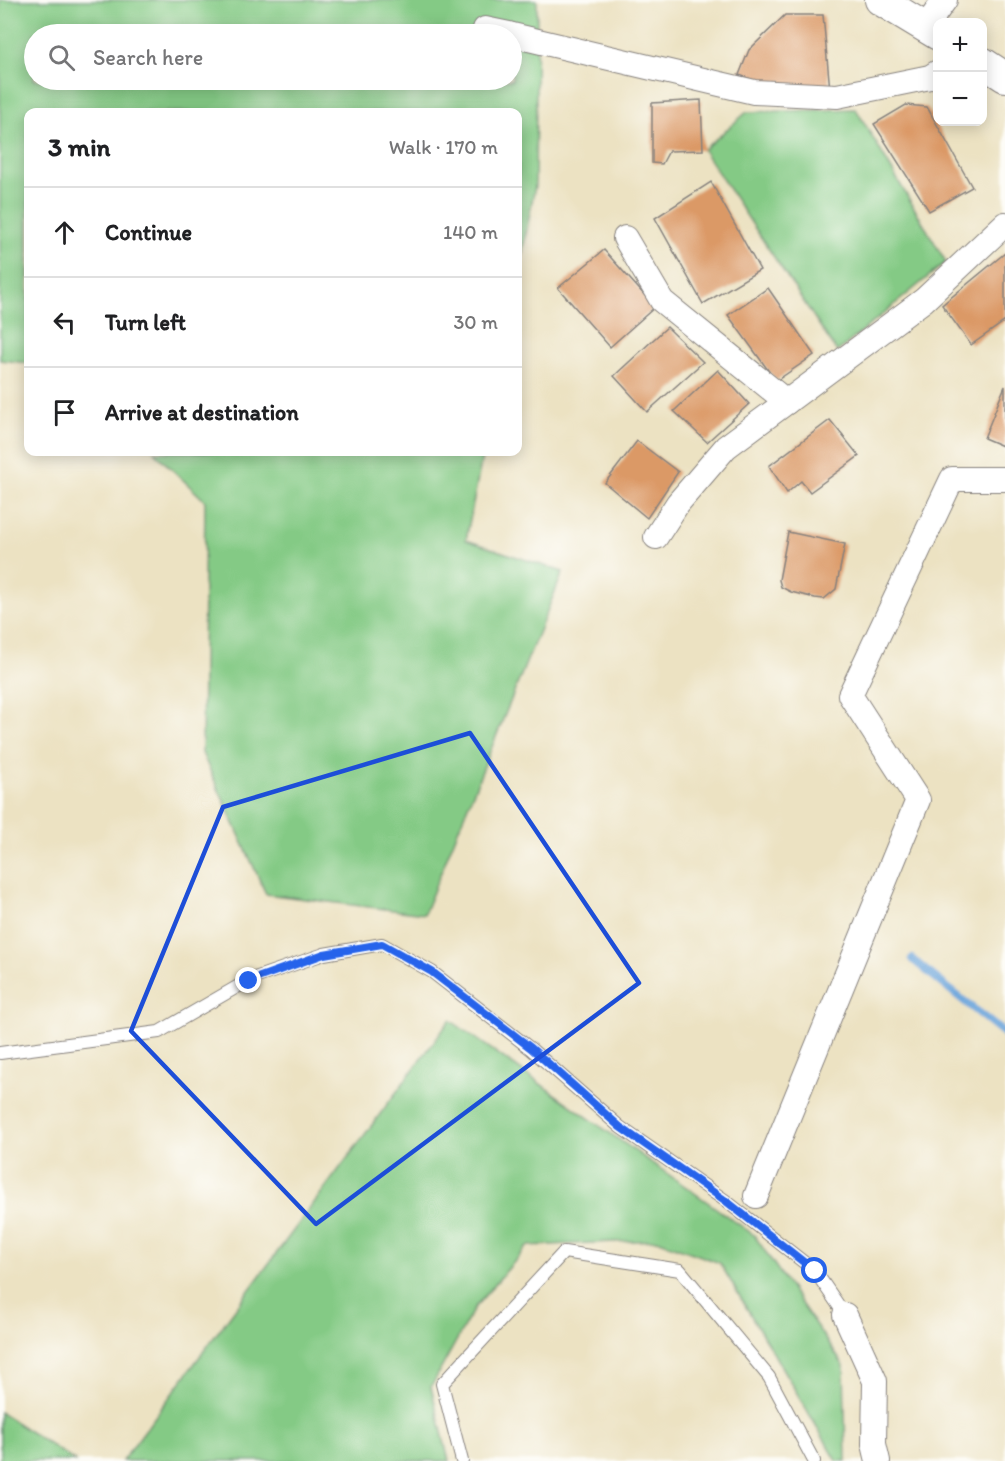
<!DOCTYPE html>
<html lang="en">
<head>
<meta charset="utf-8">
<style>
	body { margin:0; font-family:Itim,sans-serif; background:#f6f6f6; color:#202124 }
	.controls { position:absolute; right:18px; top:18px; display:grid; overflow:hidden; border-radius:12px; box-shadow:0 3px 15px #0003 }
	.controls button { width:54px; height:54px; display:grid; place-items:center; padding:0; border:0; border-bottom:2px solid #e0e0e0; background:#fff; color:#202124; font:30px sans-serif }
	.stop { position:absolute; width:18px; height:18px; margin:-14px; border:4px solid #2563eb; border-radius:50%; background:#fff }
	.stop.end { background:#2563eb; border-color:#fff; box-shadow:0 2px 6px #0008 }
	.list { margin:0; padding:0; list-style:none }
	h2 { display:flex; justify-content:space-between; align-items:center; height:78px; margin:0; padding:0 24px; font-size:26px }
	h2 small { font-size:20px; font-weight:400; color:#757577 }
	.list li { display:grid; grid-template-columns:39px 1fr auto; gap:18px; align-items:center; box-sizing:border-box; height:90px; padding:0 24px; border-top:2px solid #e0e0e0 }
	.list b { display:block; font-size:22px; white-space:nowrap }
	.list em { font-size:20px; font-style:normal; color:#757577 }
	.icon { flex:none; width:33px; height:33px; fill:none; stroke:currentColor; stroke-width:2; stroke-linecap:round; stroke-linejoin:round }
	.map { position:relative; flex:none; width:1005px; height:1461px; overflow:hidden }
	.search { position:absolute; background:#fff; box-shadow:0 3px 15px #0003; left:24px; top:24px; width:498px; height:66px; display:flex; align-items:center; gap:15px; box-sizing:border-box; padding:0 21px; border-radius:33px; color:#757577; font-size:22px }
	.panel { position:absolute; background:#fff; box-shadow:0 3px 15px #0003; left:24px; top:108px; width:498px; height:348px; border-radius:12px }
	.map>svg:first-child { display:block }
	.green { fill:#84ca85; stroke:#537660; stroke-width:1.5; fill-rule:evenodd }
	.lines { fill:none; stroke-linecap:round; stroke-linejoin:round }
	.stream { stroke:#6ca5db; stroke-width:8 }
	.building { fill:#db9966 }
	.service-casing { stroke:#87827e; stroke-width:14 }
	.minor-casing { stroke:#87827e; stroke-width:26 }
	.tertiary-casing { stroke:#87827e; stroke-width:32 }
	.service { stroke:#fff; stroke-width:12 }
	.minor { stroke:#fff; stroke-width:24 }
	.tertiary { stroke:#fff; stroke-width:30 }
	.route { stroke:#2563eb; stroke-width:8 }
	.marked { fill:none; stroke:#1d4ed8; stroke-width:4.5; stroke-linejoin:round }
</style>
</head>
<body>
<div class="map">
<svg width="1005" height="1461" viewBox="0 0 1005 1461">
	<rect width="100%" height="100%" fill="#fdfcf7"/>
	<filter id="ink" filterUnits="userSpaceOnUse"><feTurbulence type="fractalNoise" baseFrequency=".0167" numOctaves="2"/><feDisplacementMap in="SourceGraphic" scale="12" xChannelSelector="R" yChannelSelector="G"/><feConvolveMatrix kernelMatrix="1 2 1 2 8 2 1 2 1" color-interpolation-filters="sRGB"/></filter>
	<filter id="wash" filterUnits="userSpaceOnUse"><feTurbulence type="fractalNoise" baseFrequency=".008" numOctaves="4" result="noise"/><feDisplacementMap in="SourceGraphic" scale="24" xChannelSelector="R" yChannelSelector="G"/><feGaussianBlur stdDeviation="1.35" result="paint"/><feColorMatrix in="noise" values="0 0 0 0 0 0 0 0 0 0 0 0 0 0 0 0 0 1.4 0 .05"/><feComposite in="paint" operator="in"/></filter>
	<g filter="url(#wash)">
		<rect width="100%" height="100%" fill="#ece2c2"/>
		<g class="green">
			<path d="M0 0H537L535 186 518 276V112H28V363L0 360ZM34 34H512V80H34Z"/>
			<polygon points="856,109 946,262 837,352 703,150 747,112"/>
			<polygon points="154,452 483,452 466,540 563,572 424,914 266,894 202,753 205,501"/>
			<polygon points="450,1020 754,1235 844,1366 846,1461 837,1461 720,1263 657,1240 528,1246 475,1307 431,1387 449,1461 122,1461"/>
			<polygon points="0,1412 75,1461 0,1461"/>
		</g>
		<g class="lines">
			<polyline class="stream" points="912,959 1005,1034"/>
		</g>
		<g id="blocks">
			<g class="building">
				<polygon points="785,15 823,15 830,90 797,94 739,75 749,50"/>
				<polygon points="701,100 703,150 669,151 662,164 652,163 652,103"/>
				<polygon points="906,105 927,107 972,187 929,211 874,124"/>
				<polygon points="711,182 760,270 703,304 655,218"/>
				<polygon points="604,250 655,307 610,347 558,288"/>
				<polygon points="1005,253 1005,321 971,345 942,305"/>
				<polygon points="768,288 814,355 776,381 728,315"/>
				<polygon points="667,327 703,362 647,412 614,376"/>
				<polygon points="718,370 749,404 707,442 674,411"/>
				<polygon points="1005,386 1005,447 984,438"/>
				<polygon points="830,420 859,456 810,492 801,481 787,493 769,466"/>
				<polygon points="637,441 678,472 647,518 605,483"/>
				<polygon points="788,532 845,544 836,589 824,599 815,598 791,592 781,587 779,580"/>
			</g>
		</g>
	</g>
	<g filter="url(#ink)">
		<use href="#blocks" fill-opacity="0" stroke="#87827e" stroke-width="1.5"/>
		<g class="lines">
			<defs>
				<g id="service">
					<polyline points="0,1053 159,1032 249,980 324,954 382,944 432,972 531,1049 620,1127 726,1201 815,1271 845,1315"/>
					<polyline points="462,1461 442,1384 564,1252 680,1270 769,1377 814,1461"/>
				</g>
				<g id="minor">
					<polyline points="485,29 509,34"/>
					<polyline points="931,31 934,15 945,0"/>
					<polyline points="512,35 754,92 837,96 930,77 938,72"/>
					<polyline points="625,238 662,301 787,402"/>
					<polyline points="656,537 678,503 726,447 924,300 1005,224"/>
					<polyline points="756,1196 918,800 850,695 952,479 1005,479"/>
					<polyline points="845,1315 875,1381 874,1444 878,1461"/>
				</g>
				<g id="tertiary">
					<polyline points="880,0 938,35"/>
					<polyline points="982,62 1005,77"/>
				</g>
			</defs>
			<use href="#service" class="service-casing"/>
			<use href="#minor" class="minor-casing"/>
			<use href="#tertiary" class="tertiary-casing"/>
			<use href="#service" class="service"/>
			<use href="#minor" class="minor"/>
			<use href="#tertiary" class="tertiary"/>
		</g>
	</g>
	<g class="lines" filter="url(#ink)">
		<polyline class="route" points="249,981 324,954 382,944 432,972 531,1048 620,1127 726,1201 815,1271"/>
	</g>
	<path class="marked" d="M470 733 639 983 316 1224 131 1031 223 807Z"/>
</svg>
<div class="controls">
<button>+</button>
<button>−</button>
</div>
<div class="stop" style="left:815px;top:1271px"></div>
<div class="stop end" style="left:249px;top:981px"></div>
<div class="search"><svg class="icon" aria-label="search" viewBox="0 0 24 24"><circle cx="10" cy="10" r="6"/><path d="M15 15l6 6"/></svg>Search here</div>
<section class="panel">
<h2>3 min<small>Walk · 170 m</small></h2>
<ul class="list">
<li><svg class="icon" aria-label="ahead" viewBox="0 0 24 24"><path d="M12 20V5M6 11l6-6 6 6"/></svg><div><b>Continue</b></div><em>140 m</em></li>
<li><svg class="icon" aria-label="left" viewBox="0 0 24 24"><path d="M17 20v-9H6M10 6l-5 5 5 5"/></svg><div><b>Turn left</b></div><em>30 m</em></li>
<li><svg class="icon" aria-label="arrive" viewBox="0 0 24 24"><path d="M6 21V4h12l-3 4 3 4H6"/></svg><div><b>Arrive at destination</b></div></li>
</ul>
</section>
</div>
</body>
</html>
